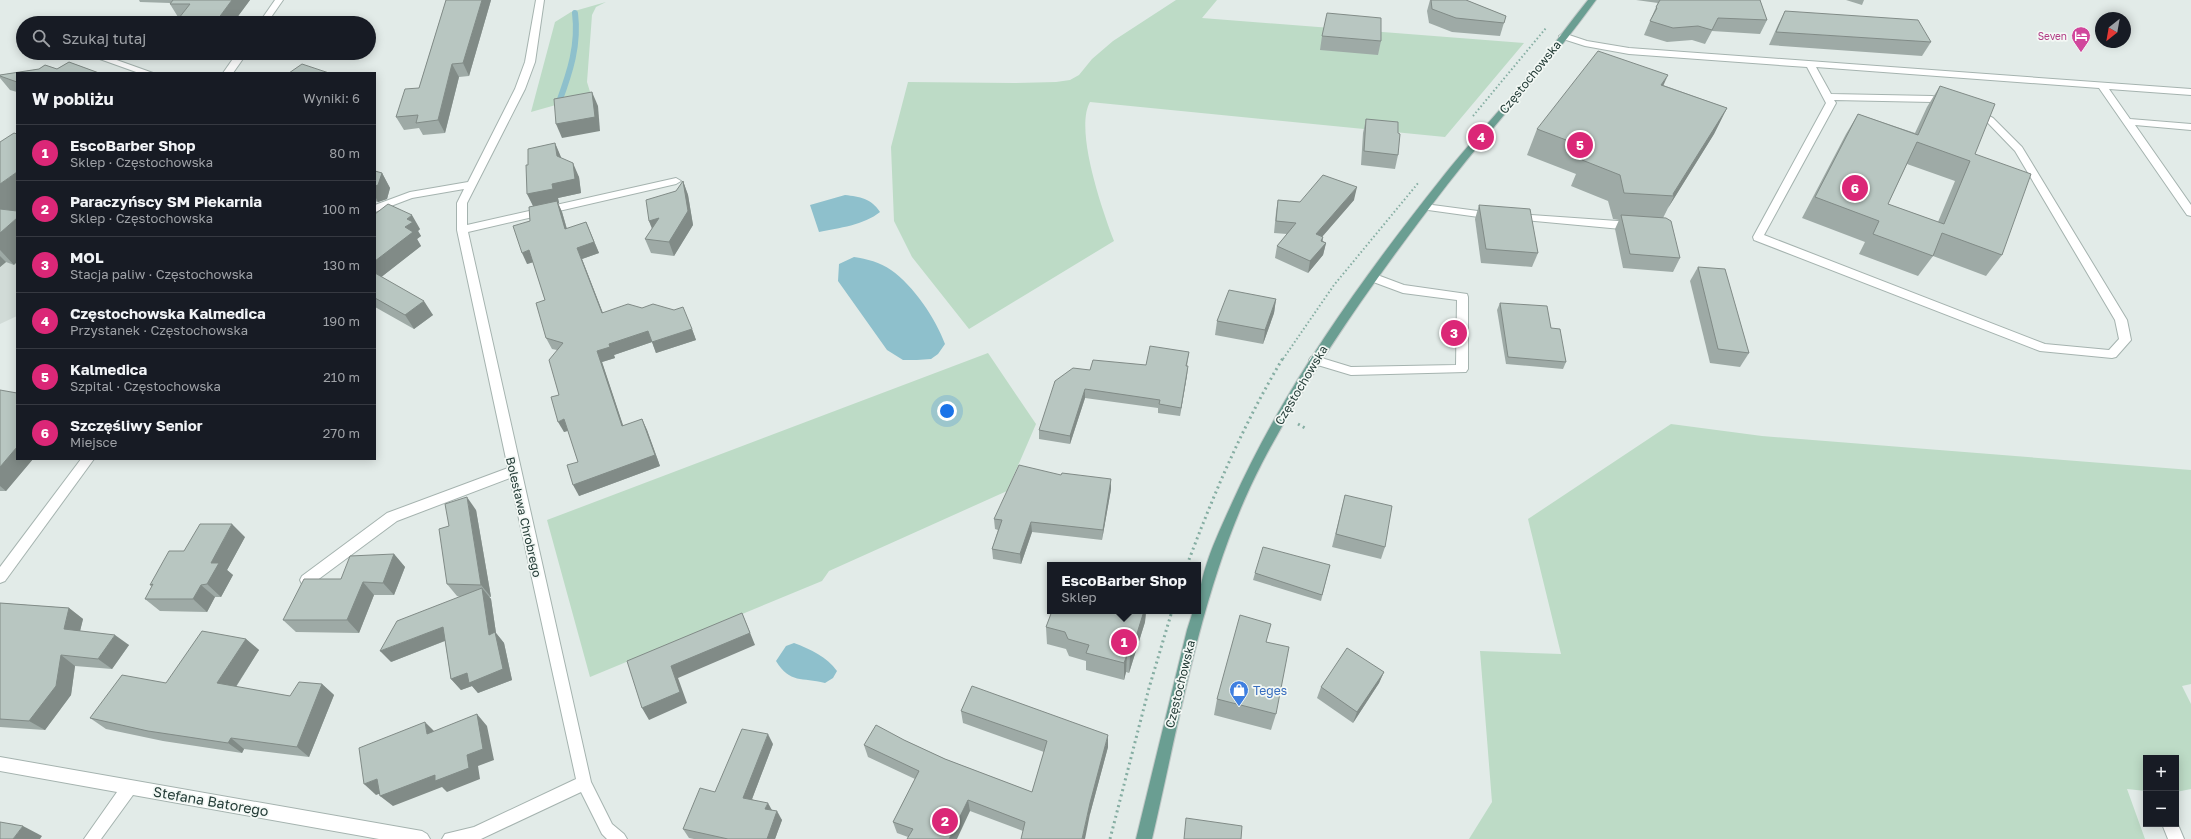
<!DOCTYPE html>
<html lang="pl">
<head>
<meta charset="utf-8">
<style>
	body { margin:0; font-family:"Golos Text",sans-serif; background:#242831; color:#f1f3f6 }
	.controls { position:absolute; right:12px; bottom:12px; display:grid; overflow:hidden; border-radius:0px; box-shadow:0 2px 10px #0003 }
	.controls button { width:36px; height:36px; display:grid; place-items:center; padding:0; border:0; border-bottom:1px solid #363941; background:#171b24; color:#f1f3f6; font:20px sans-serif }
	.compass { position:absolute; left:2095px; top:12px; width:36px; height:36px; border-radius:50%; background:#171b24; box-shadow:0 2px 10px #0003; rotate:211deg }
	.you { position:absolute; left:947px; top:411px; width:14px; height:14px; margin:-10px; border:3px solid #fff; border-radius:50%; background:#1a73e8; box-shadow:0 0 0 6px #1a73e833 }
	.badge { display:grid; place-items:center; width:26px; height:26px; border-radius:50%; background:#db2777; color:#fff; font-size:13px; font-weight:700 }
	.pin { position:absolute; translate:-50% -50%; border:2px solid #fff; box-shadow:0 1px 4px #0006 }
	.popup { position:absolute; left:1047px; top:562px; width:154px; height:52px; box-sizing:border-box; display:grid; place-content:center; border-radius:0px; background:#171b24; filter:drop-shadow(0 1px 3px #0005); font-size:13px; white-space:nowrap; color:#9ea1a6 }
	.popup b { font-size:15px; color:#f1f3f6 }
	.popup::after { content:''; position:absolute; left:50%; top:100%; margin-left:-8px; border:8px solid transparent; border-top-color:#171b24 }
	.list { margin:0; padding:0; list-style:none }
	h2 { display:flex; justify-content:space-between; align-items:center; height:52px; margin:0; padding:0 16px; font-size:17px }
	h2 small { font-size:13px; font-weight:400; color:#9ea1a6 }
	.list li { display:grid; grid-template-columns:26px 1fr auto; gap:12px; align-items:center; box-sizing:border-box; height:56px; padding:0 16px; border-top:1px solid #363941 }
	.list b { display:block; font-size:15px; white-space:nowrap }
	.list p { margin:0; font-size:13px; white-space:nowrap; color:#9ea1a6 }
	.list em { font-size:13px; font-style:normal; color:#9ea1a6 }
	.icon { flex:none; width:22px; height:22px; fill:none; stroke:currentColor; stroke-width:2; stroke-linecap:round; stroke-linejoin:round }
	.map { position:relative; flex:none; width:2191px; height:839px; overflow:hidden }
	.search { position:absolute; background:#171b24; box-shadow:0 2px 10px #0003; left:16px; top:16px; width:360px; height:44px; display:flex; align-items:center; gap:10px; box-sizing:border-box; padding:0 14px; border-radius:22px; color:#9ea1a6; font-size:15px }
	.panel { position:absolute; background:#171b24; box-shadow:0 2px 10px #0003; left:16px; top:72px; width:360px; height:388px; border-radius:0px }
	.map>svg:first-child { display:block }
	.built { fill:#d1dbd7 }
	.green { fill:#bddbc6 }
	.water { fill:#8ec0cc }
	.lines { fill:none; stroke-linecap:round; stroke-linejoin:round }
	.stream { stroke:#8ec0cc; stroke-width:6 }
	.minor-casing { stroke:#a5b3af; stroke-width:2 }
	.major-casing { stroke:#c1c8c7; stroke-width:2 }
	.path-far1 { stroke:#85ada2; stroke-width:2; stroke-dasharray:1.5 2.5; stroke-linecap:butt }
	.path { stroke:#85ada2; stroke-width:3; stroke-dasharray:2 3.5; stroke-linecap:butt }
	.minor { fill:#fff; fill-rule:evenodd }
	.major { fill:#6a9e92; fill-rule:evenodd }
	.wall { fill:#9eaaa6; fill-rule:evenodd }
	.shaded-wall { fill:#818b87 }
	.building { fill:#b8c6c1; stroke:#818b87; fill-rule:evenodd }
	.labels { text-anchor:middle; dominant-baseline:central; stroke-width:3.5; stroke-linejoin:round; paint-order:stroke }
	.far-hotel-label { font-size:10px; fill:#b23c85; stroke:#f3f8f5; text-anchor:end }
	.street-label { font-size:12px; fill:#233b36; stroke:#f3f8f5 }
	.shop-label { font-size:12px; fill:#366cbe; stroke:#f3f8f5; text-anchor:start }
	.near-street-label { font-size:14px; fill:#233b36; stroke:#f3f8f5 }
</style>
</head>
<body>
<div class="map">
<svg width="2191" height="839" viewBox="0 0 2191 839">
	<rect width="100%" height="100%" fill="#e2ebe8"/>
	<polygon class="built" points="0,203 17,207 17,316 0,324"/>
	<g class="green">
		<path d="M1176 0H1217L1202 18 1524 43 1445 137 1090 102C1074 130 1103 212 1114 241L969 329 912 257 894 221 891 147 908 82 1013 83 1056 82 1070 80 1079 75 1092 59 1113 41Z"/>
		<polygon points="606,2 596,7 592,15 587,82 591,95 531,112 555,22 571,12"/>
		<polygon points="988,353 1036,424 1007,491 829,571 822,581 590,677 547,520"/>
		<polygon points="1671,424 1762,436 2191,470 2191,684 2182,686 2191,704 2191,789 2176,792 2176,758 2146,758 2146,791 2127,789 2145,839 1469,839 1492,802 1480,651 1561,654 1528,519"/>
	</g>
	<g class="water">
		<path d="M845 195C860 197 871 198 880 212 864 225 839 228 819 232L810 205Z"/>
		<path d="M854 257C867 259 880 262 891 270 913 285 936 319 945 344L938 354 931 359 917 360H903L887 350 838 281 839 264Z"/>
		<path d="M794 643C810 649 827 657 837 671L833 678 825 683C802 677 790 684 776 661L786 646Z"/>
	</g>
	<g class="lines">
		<path class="stream" d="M559 102C570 72 579 45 575 13"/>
		<defs>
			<g id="minor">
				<polygon points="275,0 283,0 267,23 259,23"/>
				<polygon points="536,0 544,0 535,62 525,89 467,203 467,225 676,178 681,181 676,184 468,232 591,782 612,824 624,834 627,839 607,839 602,834 581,792 481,839 442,839 445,834 474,827 576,779 510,478 397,521 312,584 307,586 302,584 300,580 302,576 387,513 508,468 457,230 457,203 464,189 412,198 375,212 375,205 410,192 468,182 515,89 525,62"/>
				<polygon points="1563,33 1587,41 1629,48 2191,89 2191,95 2109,89 2130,119 2191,124 2191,130 2135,125 2191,205 2191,216 2187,215 2099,88 1816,67 1831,94 1932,96 1950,100 1952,102 1947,105 1932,102 1834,100 1836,103 1764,235 2045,344 2109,350 2119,339 2115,320 2015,151 1987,122 1969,111 1974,108 1993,118 2022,147 2127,320 2131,340 2116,357 2112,358 2040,351 1754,240 1753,237 1826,103 1807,67 1629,54 1585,46 1560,38 1559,36"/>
				<polygon points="83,53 97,53 153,73 139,73"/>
				<polygon points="237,53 247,53 233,73 223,73"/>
				<polygon points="1425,204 1493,213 1498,216 1493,219 1421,209 1420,207"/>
				<polygon points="1517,214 1632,222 1637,226 1632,230 1513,219 1512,217 1513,215"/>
				<polygon points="1372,273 1404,285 1467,294 1468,297 1468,369 1466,372 1351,375 1311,363 1309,360 1311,357 1315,356 1351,367 1456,365 1457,300 1403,293 1368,280 1367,277"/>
				<polygon points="81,459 94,459 5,581 0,583 0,567"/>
				<polygon points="0,757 422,831 427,834 430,839 379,839 133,795 101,839 84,839 117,792 0,771"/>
				<polygon points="2176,820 2184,839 2168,839 2162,824 2176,824"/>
			</g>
			<path id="major" d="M1588 0H1596C1550 64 1496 122 1447 185 1379 273 1314 364 1262 463 1203 576 1181 715 1152 839H1136L1187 630 1193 611H1198C1198 575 1217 536 1232 503 1285 385 1361 280 1441 179 1471 141 1505 105 1536 67 1554 45 1570 22 1588 0Z"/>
		</defs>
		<use href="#minor" class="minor-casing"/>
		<use href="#major" class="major-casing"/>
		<g class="path-far1">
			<polyline points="1473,116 1546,28"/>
			<polyline points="1283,359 1334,285 1419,182"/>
		</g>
		<g class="path">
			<polyline points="1298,424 1305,428"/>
			<path d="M1187 565C1214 493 1244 423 1283 358"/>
			<polyline points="1110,839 1149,688 1172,611"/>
		</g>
		<use href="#minor" class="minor"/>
		<use href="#major" class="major"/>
	</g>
	<g class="wall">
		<polygon points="139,0 250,0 233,23 178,17 170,4 170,3 140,2"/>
		<polygon points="446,0 491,0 469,76 459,77 445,133 423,135 419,128 404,130 396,117 419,88"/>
		<polygon points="1430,0 1466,0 1506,16 1500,36 1452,32 1429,23 1427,11"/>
		<polygon points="1636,0 1760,0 1767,20 1760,34 1712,31 1705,44 1692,40 1667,42 1644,35 1656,7 1658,3"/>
		<polygon points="1846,0 1864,0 1862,5"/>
		<polygon points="1785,11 1931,42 1922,56 1769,45 1778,25"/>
		<polygon points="1322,36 1381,41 1378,55 1320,50"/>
		<polygon points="168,53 211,53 210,54 170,55"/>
		<polygon points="69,62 99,73 17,73 17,92 10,90 0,78 0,75 39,69 45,65 57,69"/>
		<polygon points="1663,85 1727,108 1714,134 1668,208 1663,218 1680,258 1673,272 1623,268 1615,229 1619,220 1613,219 1608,201 1571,186 1576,174 1527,155 1537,129"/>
		<path d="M1940 86 1975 154 2002 255 1986 276 1933 256 1918 276 1859 254 1865 242 1802 218 1846 134 1858 114 1915 133 1927 107ZM1907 164 1955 181 1938 222 1888 204Z"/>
		<polygon points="1366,119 1398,133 1398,155 1395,169 1361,165 1363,133"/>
		<polygon points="0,142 14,265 6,262 0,267"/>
		<polygon points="555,143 561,158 579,177 581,193 558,198 559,203 558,203 562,212 567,229 586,222 591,234 599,253 582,259 603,313 692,329 696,340 656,353 652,342 614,355 615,358 602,362 623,426 642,419 647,430 660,466 579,496 578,462 568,431 564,432 559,395 557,350 552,349 546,338 545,300 533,262 527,264 530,221 533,206 528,165"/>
		<polygon points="375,171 382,173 390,188 387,199 378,202 375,201"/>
		<polygon points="683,181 688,195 693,225 674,256 651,253 645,239 652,229 649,221 676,191"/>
		<polygon points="1278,200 1300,202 1354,200 1322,237 1323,241 1326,243 1323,255 1308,273 1275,258 1277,246 1287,234 1274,233 1276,212"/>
		<polygon points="1479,205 1538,253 1532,267 1481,263 1475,219"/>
		<polygon points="375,214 420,229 418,231 421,236 417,239 421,246 381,277 433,315 414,329 375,307"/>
		<polygon points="1698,267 1749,353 1740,367 1710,363 1690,281"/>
		<polygon points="1276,299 1274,313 1263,344 1215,335 1217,321"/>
		<polygon points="1500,303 1551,328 1566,362 1563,369 1506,364 1497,310"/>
		<polygon points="1189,352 1187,366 1187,375 1180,416 1158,413 1158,408 1085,398 1070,444 1039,439 1039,430 1090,370 1146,365"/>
		<polygon points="0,390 17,459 33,459 6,491 0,491"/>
		<polygon points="1111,489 1102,540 1032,532 1021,564 993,559 992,549 998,530 995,529 994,519"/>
		<polygon points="1345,495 1385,547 1381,559 1332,547"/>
		<polygon points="476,510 491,597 489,597 491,599 496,633 504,643 512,680 478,693 472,686 461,690 451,679 445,641 391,662 460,597 457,596 447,584 449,526"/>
		<polygon points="245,537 227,570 233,575 221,597 215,597 207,612 160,611 145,599 152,587 150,585 184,551"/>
		<polygon points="394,554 405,567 394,595 374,595 359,633 296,632 283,620 341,579"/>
		<polygon points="1330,565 1321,601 1253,580 1255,573"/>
		<polygon points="0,603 69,608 83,619 80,631 129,645 112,669 75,666 71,695 45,730 0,727"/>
		<polygon points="1052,611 1146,611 1145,622 1129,673 1126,672 1124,680 1086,670 1086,661 1069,656 1066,649 1047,644 1046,627"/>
		<polygon points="246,639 259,650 236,687 290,696 322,684 334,695 309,757 244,749 242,753 163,741 106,729 90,718 166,683"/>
		<polygon points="1267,642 1276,714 1271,730 1214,715 1217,699"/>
		<polygon points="1384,672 1379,683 1353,723 1317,698 1321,687"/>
		<polygon points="961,711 1108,747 1090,814 1023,831 970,811 908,837 897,833 893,822 915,779 868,757 864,745 904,740 945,759 1032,792 1044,752 963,723"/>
		<polygon points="773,744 752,799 772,810 782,820 775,839 694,839 689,838 683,829 715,792"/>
	</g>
	<g class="shaded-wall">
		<polygon points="232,0 250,0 233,23 215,23"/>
		<polygon points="482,0 491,0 469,76 463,63"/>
		<polygon points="452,64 459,77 445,133 438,120"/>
		<polygon points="1668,75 1656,102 1661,85"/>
		<polygon points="592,92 598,106 600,131 562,138 556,124"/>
		<polygon points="1727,108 1714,134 1668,208 1674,196 1672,196"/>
		<polygon points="555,143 561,157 563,171 557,156"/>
		<polygon points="573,163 579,177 581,193 558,198 559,203 558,203 562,212 570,240 534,208 527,194 552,184"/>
		<polygon points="17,172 17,211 0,224 0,184"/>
		<polygon points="382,173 390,188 387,199 378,202 375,196 375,186"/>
		<polygon points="683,181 688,195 693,225 674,256 669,242"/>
		<polygon points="1357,187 1354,200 1314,246 1316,234"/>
		<polygon points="412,215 420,229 418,231 421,236 417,239 421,246 375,282 375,261 407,219"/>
		<polygon points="17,218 17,262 14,265 0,250 0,233"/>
		<polygon points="659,218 655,235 649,221"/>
		<polygon points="586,222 599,253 582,259 607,324 602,313 577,248"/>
		<polygon points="1323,237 1321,247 1326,243 1323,255 1308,273 1310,261"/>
		<polygon points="529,250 534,262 527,264 522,253"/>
		<polygon points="0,256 6,262 0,267"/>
		<polygon points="1276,299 1274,313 1263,344 1265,330"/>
		<polygon points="424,301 433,315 414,329 405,315"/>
		<polygon points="692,329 696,340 656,353 652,342"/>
		<polygon points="648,331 652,342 614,355 615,358 602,362 627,437 622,426 597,351 609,344"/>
		<polygon points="1188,366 1187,375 1180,416 1181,408"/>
		<polygon points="1085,389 1085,398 1070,444 1070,436"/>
		<polygon points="564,419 570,430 564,432 558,422"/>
		<polygon points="642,419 647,430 660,466 579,496 573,485"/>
		<polygon points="17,447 17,459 33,459 6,491 0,486 0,467"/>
		<polygon points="1111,479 1111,489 1102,540 1103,530"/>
		<polygon points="467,497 476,510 491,597 481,585"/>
		<polygon points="1031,522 1032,532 1021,564 1020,554"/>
		<polygon points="232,524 245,537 227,570 233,575 221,597 207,584 211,563"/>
		<polygon points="394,554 405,567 394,595 383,583"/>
		<polygon points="363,582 374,595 359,633 347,620"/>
		<polygon points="201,585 215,597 207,612 193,599"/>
		<polygon points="482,588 491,599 496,633 504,643 512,680 478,693 472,686 461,690 451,679 489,635"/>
		<polygon points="69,608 83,619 78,639 64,629"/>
		<polygon points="1143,611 1146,611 1145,622 1129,673 1130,656"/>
		<polygon points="742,613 747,625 755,645 678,678 687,703 649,720 642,708 671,666"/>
		<polygon points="443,627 452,638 391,662 380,651"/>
		<polygon points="115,635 129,645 112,669 98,659"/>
		<polygon points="246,639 259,650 231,694 217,683"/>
		<polygon points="61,655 75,666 71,695 45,730 29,721"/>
		<polygon points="1127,655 1126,672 1124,680 1124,663"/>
		<polygon points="1384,672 1379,683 1353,723 1357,712"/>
		<polygon points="322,684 334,695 309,757 297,747"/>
		<polygon points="477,714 487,726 494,760 478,766 480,779 447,792 442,787 393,806 380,796"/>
		<polygon points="425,722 436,733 427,734"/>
		<polygon points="768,734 773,744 749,807 743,798"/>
		<polygon points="1108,735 1108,747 1090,814 1085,839 1082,839 1090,803"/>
		<polygon points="231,738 244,749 242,753 228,743"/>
		<polygon points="377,779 390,790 376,795 364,784"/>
		<polygon points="968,800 970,811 957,839 949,839"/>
		<polygon points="768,803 773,812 765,809"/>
		<polygon points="777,811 782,820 775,839 767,839"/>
		<polygon points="23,826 42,836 40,839 13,839"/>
	</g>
	<g class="building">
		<polygon points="173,0 232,0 215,23 175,23 190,4 170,4"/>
		<polygon points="446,0 482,0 463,63 452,64 438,120 416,123 418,115 396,117 405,89 419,88"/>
		<polygon points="1431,0 1466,0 1506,16 1504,23 1456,18 1432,9"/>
		<polygon points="1660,0 1760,0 1767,20 1718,18 1712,30 1698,26 1673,28 1650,21 1657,8 1656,7"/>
		<polygon points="1785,11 1918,20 1931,42 1776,32"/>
		<polygon points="1327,13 1381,18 1381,41 1322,36"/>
		<polygon points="1598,51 1668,75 1661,85 1727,108 1673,194 1674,196 1624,193 1620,175 1582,160 1590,149 1537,129"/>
		<polygon points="69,62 99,73 17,73 17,82 0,76 0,75 39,69 45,65 57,69"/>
		<polygon points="302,64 329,73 289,73"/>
		<path d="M1940 86 1995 104 1975 154 2031 174 2002 255 1942 233 1933 256 1873 234 1879 221 1815 197 1858 114 1918 135ZM1917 142 1970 161 1944 224 1888 204Z"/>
		<polygon points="592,92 595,117 556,124 554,99"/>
		<polygon points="1366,119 1398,122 1398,133 1400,134 1398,155 1364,151"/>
		<polygon points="14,133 17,134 17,158 16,159 17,159 17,172 0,184 0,142"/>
		<polygon points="555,143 557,156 573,163 575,179 552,184 553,189 527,194 526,165 528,165 528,149"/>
		<polygon points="375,171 382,173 378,185 375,186"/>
		<polygon points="1323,175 1357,187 1316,234 1323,237 1321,241 1326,243 1310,261 1277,246 1296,223 1276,221 1278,200 1300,202"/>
		<polygon points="683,181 688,211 669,242 645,239 659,218 649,221 646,200 676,191"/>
		<polygon points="557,201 565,229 586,222 594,242 577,248 602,313 628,304 642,308 653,304 674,310 683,307 692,329 652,342 648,331 609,344 610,347 597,351 622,426 642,419 655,455 573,485 567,465 578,462 564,419 558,422 551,397 559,395 549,360 563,343 546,338 536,303 545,300 529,250 522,253 513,226 530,221 529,207"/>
		<polygon points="388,204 412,215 407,219 413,222 405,227 413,232 375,261 375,214"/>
		<polygon points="1479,205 1530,209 1538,253 1486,249"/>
		<polygon points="0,209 17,211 17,218 0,233"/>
		<polygon points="1621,215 1666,218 1671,221 1680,258 1630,254"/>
		<polygon points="1698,267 1725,269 1749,353 1718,349"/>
		<polygon points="375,273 424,301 405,315 375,298"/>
		<polygon points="1229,290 1276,299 1265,330 1217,321"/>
		<polygon points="1500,303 1547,306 1551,328 1560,329 1566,362 1508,357"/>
		<polygon points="1150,346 1189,352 1186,366 1188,366 1181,408 1159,404 1160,400 1085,389 1070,436 1039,430 1055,381 1073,368 1090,370 1093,360 1146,365"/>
		<polygon points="0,390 17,393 17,447 0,467"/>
		<polygon points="1019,465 1061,475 1062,473 1111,479 1103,530 1031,522 1020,554 992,549 1002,520 994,519"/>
		<polygon points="1345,495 1392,506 1385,547 1336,534"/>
		<polygon points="467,497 481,585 447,584 439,529 449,526 445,504"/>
		<polygon points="200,524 232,524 211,563 219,563 207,584 201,585 193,599 145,599 153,584 150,585 169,551 184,551"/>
		<polygon points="1263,547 1330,565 1322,595 1255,573"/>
		<polygon points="394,554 383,583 363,582 347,620 283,620 304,579 341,579 350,556"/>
		<polygon points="482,588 489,635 495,632 503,669 469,683 467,673 451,679 443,627 380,651 397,621"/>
		<polygon points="0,603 69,608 64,629 115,635 98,659 61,655 56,686 29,721 0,719"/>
		<polygon points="1052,611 1144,611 1130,656 1127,655 1124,663 1086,653 1089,645 1068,639 1065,632 1046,627"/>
		<polygon points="742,613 750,633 671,666 680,692 642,708 627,661"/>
		<polygon points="1240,615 1271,624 1266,642 1289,647 1276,714 1217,699"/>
		<polygon points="202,631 246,639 217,683 290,696 299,682 322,684 297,747 231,738 228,743 148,731 90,718 122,675 166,683"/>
		<polygon points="1347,648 1384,672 1357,712 1321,687"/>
		<polygon points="972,686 1108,735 1090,803 1082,839 1021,839 1025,822 968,800 949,839 907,839 913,829 893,822 919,771 864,745 876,725 904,740 945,759 1032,792 1047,741 961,711"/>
		<polygon points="477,714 483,749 467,755 469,768 435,781 435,775 380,796 377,779 364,784 359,748 425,722 427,734"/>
		<polygon points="742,729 768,734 743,798 768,803 765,809 777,811 767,839 728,839 683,829 700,788 715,792"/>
		<polygon points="1186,818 1242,826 1241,839 1184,839"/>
		<polygon points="0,822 23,826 13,839 0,839"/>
	</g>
	<defs>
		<symbol id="hotel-pin" viewBox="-11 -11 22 30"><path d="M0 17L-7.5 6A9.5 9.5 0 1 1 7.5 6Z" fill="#d1479c" stroke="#f3f8f5"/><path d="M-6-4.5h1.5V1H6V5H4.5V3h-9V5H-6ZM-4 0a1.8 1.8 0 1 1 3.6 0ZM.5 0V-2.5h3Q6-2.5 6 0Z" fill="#fff"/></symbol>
		<symbol id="shop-pin" viewBox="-11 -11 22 30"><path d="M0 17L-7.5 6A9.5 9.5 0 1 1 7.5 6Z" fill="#3f7fe0" stroke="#f3f8f5"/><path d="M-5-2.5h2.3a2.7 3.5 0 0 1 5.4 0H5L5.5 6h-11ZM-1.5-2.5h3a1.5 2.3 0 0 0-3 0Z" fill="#fff"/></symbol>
	</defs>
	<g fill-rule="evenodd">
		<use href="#hotel-pin" x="2070" y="25" width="22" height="30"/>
		<use href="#shop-pin" x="1228" y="679" width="22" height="30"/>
	</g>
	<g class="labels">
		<g class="far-hotel-label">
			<text x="2067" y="36">Seven</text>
		</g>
		<g class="street-label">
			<text transform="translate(1530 77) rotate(-51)">Częstochowska</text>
			<text transform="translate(1301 385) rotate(-59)">Częstochowska</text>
			<text transform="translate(524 517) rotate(77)">Bolesława Chrobrego</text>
			<text transform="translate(1180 684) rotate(-76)">Częstochowska</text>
		</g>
		<g class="shop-label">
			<text x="1253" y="690">Teges</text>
		</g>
		<g class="near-street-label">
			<text transform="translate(211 801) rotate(10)">Stefana Batorego</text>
		</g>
	</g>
</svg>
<div class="controls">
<button>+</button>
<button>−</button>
</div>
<svg class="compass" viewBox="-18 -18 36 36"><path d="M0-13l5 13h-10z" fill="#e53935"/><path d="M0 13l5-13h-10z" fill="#9ea1a6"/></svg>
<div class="you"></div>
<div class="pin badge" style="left:1124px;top:642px">1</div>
<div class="popup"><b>EscoBarber Shop</b>Sklep</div>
<div class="pin badge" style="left:945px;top:821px">2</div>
<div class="pin badge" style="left:1454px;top:333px">3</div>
<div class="pin badge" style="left:1481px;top:137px">4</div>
<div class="pin badge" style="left:1580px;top:145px">5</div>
<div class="pin badge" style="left:1855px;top:188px">6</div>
<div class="search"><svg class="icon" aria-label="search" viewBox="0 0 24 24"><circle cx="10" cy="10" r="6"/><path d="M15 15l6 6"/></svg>Szukaj tutaj</div>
<section class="panel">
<h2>W pobliżu<small>Wyniki: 6</small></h2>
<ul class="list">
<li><span class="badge">1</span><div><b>EscoBarber Shop</b><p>Sklep · Częstochowska</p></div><em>80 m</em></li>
<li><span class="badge">2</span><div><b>Paraczyńscy SM Piekarnia</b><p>Sklep · Częstochowska</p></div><em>100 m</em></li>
<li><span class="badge">3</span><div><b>MOL</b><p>Stacja paliw · Częstochowska</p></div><em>130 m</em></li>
<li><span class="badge">4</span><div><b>Częstochowska Kalmedica</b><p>Przystanek · Częstochowska</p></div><em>190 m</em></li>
<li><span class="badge">5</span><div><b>Kalmedica</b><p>Szpital · Częstochowska</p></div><em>210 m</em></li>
<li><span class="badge">6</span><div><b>Szczęśliwy Senior</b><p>Miejsce</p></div><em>270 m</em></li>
</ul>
</section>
</div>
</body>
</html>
